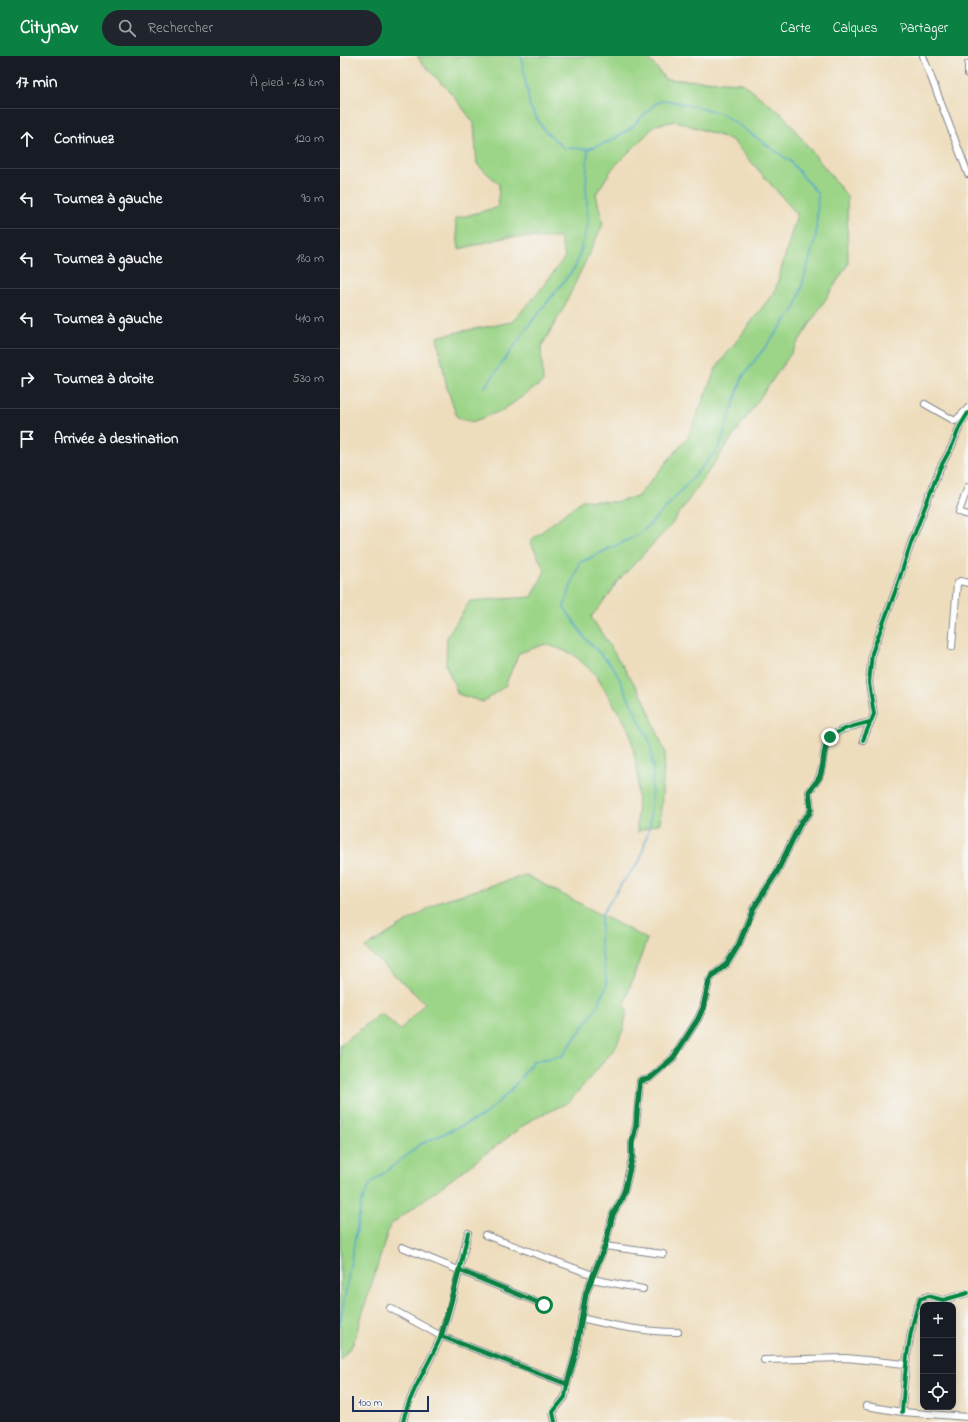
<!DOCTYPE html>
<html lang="fr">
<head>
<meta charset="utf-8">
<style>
	body { margin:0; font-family:"Indie Flower",sans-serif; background:#20242c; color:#f1f3f6 }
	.controls { position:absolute; right:12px; bottom:12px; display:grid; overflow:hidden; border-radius:8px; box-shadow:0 2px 10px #0003 }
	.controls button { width:36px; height:36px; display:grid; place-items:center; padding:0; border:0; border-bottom:1px solid #363941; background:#171b24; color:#f1f3f6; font:20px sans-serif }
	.scale { position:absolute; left:12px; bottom:10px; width:77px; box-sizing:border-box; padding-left:4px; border:2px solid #1b2f5e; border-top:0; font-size:11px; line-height:14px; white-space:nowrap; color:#1b2f5e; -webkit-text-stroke:3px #f6f6f2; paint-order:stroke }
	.stop { position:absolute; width:12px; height:12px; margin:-9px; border:3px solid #0b8043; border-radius:50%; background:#fff }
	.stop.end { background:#0b8043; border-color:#fff; box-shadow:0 1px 4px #0008 }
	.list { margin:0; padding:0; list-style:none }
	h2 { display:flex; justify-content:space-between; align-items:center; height:52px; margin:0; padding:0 16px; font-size:17px }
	h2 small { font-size:13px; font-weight:400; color:#9ea1a6 }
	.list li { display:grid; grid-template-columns:26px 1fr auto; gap:12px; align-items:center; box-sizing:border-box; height:60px; padding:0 16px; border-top:1px solid #363941 }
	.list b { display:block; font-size:15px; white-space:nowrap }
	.list em { font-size:13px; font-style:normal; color:#9ea1a6 }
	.icon { flex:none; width:22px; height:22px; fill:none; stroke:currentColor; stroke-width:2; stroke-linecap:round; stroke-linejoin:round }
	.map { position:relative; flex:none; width:628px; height:1366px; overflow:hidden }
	header { display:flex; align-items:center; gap:24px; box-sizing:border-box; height:56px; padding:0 20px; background:#0b8043; color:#fff }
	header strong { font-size:19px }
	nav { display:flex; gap:22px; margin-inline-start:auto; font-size:14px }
	.search { width:280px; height:36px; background:#20242c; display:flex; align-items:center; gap:10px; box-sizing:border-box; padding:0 14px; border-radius:22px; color:#9ea1a6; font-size:15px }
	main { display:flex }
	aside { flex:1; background:#171b24 }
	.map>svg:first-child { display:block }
	.green { fill:#9cd588; stroke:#5c8273 }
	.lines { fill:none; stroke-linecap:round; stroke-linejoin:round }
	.stream { stroke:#56a4cf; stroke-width:1.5 }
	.street-casing { stroke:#84868d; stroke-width:8 }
	.street { stroke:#fff; stroke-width:6 }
	.cycleway-casing { stroke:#f6f6f2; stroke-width:6 }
	.cycleway { stroke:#00873e; stroke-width:4 }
	.route { stroke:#0b8043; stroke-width:5 }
</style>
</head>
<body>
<header>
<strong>Citynav</strong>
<div class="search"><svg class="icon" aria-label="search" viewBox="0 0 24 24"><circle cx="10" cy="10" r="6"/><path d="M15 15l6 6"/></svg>Rechercher</div>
<nav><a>Carte</a><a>Calques</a><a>Partager</a></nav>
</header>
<main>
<aside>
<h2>17 min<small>À pied · 1.3 km</small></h2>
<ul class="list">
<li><svg class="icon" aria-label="ahead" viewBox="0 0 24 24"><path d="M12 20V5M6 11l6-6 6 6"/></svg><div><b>Continuez</b></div><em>120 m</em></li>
<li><svg class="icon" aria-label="left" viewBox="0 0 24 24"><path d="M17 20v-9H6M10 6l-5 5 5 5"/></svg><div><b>Tournez à gauche</b></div><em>90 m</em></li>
<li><svg class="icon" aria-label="left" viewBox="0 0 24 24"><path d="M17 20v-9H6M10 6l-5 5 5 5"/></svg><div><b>Tournez à gauche</b></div><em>180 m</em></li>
<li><svg class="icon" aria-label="left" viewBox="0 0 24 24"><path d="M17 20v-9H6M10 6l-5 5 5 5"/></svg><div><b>Tournez à gauche</b></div><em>410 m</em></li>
<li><svg class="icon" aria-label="right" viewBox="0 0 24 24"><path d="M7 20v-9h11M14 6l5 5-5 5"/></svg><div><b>Tournez à droite</b></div><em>530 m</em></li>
<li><svg class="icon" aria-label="arrive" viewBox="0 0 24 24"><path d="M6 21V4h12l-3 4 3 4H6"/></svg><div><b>Arrivée à destination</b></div></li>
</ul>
</aside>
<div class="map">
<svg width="628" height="1366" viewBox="0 0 628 1366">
	<rect width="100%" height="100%" fill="#f6f6f2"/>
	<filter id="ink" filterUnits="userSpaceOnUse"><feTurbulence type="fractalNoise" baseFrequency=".025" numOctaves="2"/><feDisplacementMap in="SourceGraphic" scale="8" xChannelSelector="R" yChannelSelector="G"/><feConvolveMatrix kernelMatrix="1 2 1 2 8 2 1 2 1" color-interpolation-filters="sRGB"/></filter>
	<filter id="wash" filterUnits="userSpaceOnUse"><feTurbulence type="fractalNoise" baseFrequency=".012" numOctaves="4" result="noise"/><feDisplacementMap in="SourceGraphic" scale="16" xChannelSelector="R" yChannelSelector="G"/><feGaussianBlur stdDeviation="0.9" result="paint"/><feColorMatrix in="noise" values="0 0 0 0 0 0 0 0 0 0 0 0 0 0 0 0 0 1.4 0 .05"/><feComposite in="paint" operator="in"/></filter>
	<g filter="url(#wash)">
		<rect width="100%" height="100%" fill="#eeddbc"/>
		<g class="green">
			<path d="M77 0H305C313 7 319 14 325 23L402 27 443 59 507 140 508 208 452 296 331 469 277 526 269 539 251 561 304 643 325 696 320 767 297 776 298 719 290 675 255 618 233 598 206 588 179 597 165 630 143 646 118 638 106 609 107 581 130 545 192 541 205 515 190 485 242 444 274 446 297 441 348 381 376 312 435 235 457 158 392 84 336 65 316 69 272 113 256 138 263 168 222 255 201 291 203 326 163 354 132 366 117 361 107 332 97 281 123 275 172 266 198 237 225 201 220 182 167 181 119 193 115 163 158 151 159 128 137 108 134 67 112 38 82 7Z"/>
			<polygon points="186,819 307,883 287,939 285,948 287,956 283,974 277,988 271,997 229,1046 191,1064 50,1169 13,1288 0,1305 0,989 41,957 60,974 85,947 25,892 100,845"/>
		</g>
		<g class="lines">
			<g class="stream">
				<polyline points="145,331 193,264 236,210 248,168 246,130 248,94"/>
				<polyline points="0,1268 21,1148 30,1128 81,1088 143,1060 171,1034 193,1005 222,1000 256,953 267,929 260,885 262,858 282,827 300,805 310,768 313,712 310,686 274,612 245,582 224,551 239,507 300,478 324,454 379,392 403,320 456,251 476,180 478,138 450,105 381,57 326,44 316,47 290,73 268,86 248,93 224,92 204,74 190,51 181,0"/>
			</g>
		</g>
	</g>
	<g filter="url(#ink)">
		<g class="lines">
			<defs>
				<g id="street">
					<polyline points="583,0 628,118"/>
					<polyline points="628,8 628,18"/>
					<polyline points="585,348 615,365 628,352"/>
					<polyline points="628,431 619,456 628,459"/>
					<polyline points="612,591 617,528 620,525 628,527"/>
					<polyline points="523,684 534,658 529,627 532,597 536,586 555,536 571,487 600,412 612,390 620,370 628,357"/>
					<polyline points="145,1179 253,1219"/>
					<polyline points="265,1190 323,1198"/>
					<polyline points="62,1191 204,1249"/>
					<polyline points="252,1223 303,1233"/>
					<polyline points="50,1252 101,1280 227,1328"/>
					<path d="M241 1262C274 1270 304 1276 338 1276"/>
					<polyline points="424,1304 506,1302 565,1308"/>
					<polyline points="526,1350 562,1356 628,1361"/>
					<path d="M562 1356C565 1318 567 1279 580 1243L588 1240 603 1244 628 1237"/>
					<path d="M63 1366C69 1337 90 1307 101 1280 113 1247 120 1211 128 1177"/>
					<path d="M215 1366 213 1356 225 1341 227 1328 235 1300 246 1237 265 1190 273 1158 281 1144 285 1133 292 1102V1087L296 1070 300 1025 309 1023 333 1002 358 963 363 952 369 925 374 918 387 908 399 888 413 853 437 816 461 766 469 758 471 753 469 736C472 731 477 727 479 721 483 713 483 705 484 696 488 673 511 671 530 666"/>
				</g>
			</defs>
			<use href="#street" class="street-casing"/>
			<use href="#street" class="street"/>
			<defs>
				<g id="cycleway">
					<polyline points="523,684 534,658 529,627 532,597 536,586 555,536 571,487 600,412 612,390 620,370 628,357"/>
					<path d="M562 1356C565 1318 567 1279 580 1243L588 1240 603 1244 628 1237"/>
					<path d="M63 1366C69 1337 90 1307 101 1280 113 1247 120 1211 128 1177"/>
					<path d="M215 1366 213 1356 225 1341 227 1328 235 1300 246 1237 265 1190 273 1158 281 1144 285 1133 292 1102V1087L296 1070 300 1025 309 1023 333 1002 358 963 363 952 369 925 374 918 387 908 399 888 413 853 437 816 461 766 469 758 471 753 469 736C472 731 477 727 479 721 483 713 483 705 484 696 488 673 511 671 530 666"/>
				</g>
			</defs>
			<use href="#cycleway" class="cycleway-casing"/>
			<use href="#cycleway" class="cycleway"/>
		</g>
	</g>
	<g class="lines" filter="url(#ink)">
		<path class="route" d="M204 1249 119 1214 101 1280 227 1328 235 1300 246 1237 265 1190 273 1158 281 1144 285 1133 292 1102V1087L296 1070 297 1054 300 1025 309 1023 333 1002 358 963 363 952 369 925 374 918 387 908 399 888 413 853 437 816 461 766 469 758 471 753 469 736C472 731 477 726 480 721 485 707 482 695 490 681"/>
	</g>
</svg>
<div class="controls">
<button>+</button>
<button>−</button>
<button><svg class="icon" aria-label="locate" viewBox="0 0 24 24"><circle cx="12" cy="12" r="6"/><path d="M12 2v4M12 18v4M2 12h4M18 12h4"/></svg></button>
</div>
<div class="scale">100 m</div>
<div class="stop" style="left:204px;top:1249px"></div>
<div class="stop end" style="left:490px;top:681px"></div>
</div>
</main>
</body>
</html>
